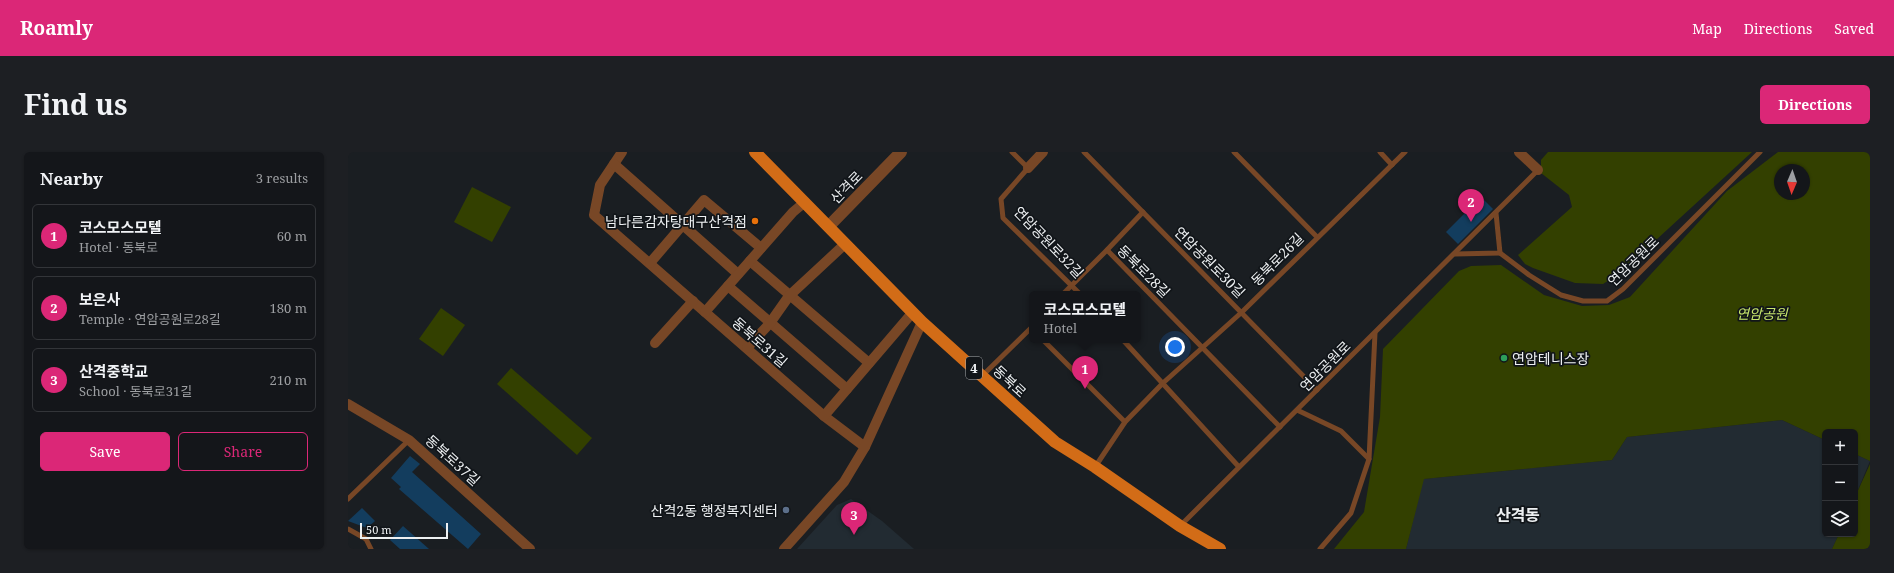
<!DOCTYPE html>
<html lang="en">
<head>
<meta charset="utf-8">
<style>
	body { margin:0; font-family:"Noto Serif","Noto Sans KR",serif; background:#1d1f23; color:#f1f3f6 }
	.controls { position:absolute; right:12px; bottom:12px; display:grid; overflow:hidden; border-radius:6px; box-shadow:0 1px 3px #0004 }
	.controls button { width:36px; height:36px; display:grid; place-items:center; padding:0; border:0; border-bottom:1px solid #333539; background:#14161a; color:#f1f3f6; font:20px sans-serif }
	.compass { position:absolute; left:1426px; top:12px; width:36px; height:36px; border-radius:50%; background:#14161a; box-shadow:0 1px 3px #0004; rotate:182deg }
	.scale { position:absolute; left:12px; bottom:10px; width:88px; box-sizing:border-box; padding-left:4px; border:2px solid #edf0f2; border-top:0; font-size:11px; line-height:14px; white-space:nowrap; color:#edf0f2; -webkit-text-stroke:3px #111519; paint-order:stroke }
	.you { position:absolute; left:827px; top:195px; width:14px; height:14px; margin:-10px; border:3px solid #fff; border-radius:50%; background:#1a73e8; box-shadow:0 0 0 6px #1a73e833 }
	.badge { display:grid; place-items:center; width:26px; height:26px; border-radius:50%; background:#db2777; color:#fff; font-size:13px; font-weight:700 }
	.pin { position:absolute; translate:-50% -33px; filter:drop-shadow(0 1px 2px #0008) }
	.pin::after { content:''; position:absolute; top:21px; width:14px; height:12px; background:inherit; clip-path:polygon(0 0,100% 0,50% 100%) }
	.popup { position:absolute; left:681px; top:139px; width:112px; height:52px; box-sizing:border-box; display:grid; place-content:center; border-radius:6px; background:#14161a; filter:drop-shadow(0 1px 3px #0005); font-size:13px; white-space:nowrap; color:#9d9fa2 }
	.popup b { font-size:15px; color:#f1f3f6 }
	.popup::after { content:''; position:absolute; left:50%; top:100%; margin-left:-8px; border:8px solid transparent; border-top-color:#14161a }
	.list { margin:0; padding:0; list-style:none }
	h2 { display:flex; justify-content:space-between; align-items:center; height:52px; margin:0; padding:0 16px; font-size:17px }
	h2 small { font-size:13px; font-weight:400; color:#9d9fa2 }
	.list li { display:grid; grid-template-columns:26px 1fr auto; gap:12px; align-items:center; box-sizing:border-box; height:64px; margin:0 8px 8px; padding:0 8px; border:1px solid #333539; border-radius:6px }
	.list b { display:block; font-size:15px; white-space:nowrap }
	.list p { margin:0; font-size:13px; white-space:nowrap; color:#9d9fa2 }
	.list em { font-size:13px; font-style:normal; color:#9d9fa2 }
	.actions { display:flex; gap:8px; padding:12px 16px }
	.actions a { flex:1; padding:9px 0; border:1px solid #db2777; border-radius:6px; text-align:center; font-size:14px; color:#db2777 }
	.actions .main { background:#db2777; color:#fff }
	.icon { flex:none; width:22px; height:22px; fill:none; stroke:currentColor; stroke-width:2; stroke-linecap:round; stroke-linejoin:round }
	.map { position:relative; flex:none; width:1522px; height:397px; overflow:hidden; border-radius:6px }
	header { display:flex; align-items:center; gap:24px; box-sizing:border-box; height:56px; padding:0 20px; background:#db2777; color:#fff }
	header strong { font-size:19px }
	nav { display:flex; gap:22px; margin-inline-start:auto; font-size:14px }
	.intro { display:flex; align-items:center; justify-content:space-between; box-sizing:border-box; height:96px; padding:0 24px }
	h1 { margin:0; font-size:28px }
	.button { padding:10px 18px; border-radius:6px; background:#db2777; color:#fff; font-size:14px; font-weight:700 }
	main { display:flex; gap:24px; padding:0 24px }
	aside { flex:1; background:#14161a; border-radius:6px; box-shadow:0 1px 3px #0004 }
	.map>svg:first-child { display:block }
	.built { fill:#222b32 }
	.green { fill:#334000; fill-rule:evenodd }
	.building { fill:#133d5e }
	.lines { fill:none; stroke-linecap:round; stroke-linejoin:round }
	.service { stroke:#784726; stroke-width:5 }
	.minor { stroke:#784726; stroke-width:10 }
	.tertiary { stroke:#784726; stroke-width:12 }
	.primary { stroke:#d26c17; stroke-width:12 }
	.food-dot { fill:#e8710a; stroke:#111519; stroke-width:1.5 }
	.leisure-dot { fill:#2e9e5b; stroke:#111519; stroke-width:1.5 }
	.service-dot { fill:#5c6f8a; stroke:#111519; stroke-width:1.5 }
	.labels { text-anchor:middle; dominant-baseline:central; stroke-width:3.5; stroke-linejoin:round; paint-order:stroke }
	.shield { fill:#111519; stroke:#abaeb1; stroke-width:1 }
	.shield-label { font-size:13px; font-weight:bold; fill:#edf0f2 }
	.street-label { font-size:14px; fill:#edf0f2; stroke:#111519 }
	.poi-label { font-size:14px; fill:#edf0f2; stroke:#111519; text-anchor:end }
	.park-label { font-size:14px; font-style:italic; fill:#c7e66c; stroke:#111519 }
	.quarter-label { font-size:16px; font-weight:bold; fill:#edf0f2; stroke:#111519 }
</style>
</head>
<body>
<header>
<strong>Roamly</strong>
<nav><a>Map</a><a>Directions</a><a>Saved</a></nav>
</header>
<div class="intro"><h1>Find us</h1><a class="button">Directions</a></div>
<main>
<aside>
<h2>Nearby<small>3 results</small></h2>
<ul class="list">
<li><span class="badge">1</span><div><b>코스모스모텔</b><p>Hotel · 동북로</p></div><em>60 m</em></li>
<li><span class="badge">2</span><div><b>보은사</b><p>Temple · 연암공원로28길</p></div><em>180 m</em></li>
<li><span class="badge">3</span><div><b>산격중학교</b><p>School · 동북로31길</p></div><em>210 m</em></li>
</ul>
<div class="actions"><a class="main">Save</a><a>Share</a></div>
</aside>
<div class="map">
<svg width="1522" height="397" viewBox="0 0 1522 397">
	<rect width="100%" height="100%" fill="#1a1e22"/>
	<g class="built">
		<polygon points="1434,268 1477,288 1477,382 1491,382 1484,397 1058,397 1075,327 1264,308 1279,285"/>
		<polygon points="1507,302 1522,309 1507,345"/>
		<polygon points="503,347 534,369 566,397 449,397 489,353"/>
	</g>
	<g class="green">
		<polygon points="1200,0 1404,0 1272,121 1255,132 1227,131 1185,116 1177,112 1170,103 1224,55 1221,43 1193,21 1193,8"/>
		<path d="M1430 0H1522V309L1507 302V280H1477V288L1434 268 1279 285 1264 308 1076 327 1058 397H986L1016 360 1032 265 1035 197 1111 119 1123 114 1153 113 1196 143 1234 154 1261 153 1282 145 1379 39ZM1432 18H1456V42H1432Z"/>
		<polygon points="124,35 163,55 144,90 106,70"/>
		<polygon points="93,156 117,173 95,204 71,187"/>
		<polygon points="163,216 244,286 229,303 149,232"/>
		<polygon points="1522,312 1522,397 1484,397 1491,382 1507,382 1507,345"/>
	</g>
	<g class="building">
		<polygon points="1133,45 1145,57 1110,92 1098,80"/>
		<polygon points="62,304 72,312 64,320 133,382 120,397 51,337 53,335 43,326"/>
		<polygon points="14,356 27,369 19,376 0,369"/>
		<polygon points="55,374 81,397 52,397 42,388"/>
	</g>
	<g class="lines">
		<g class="service">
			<polyline points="664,0 680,16 653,47 655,66 732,142"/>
			<polyline points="736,0 969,238"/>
			<polyline points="886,0 969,85"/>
			<polyline points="1032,0 1044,13"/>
			<polyline points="759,98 932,275"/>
			<polyline points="1152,101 1181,123 1213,143 1235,149 1259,149 1275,137 1412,0"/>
			<polyline points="1107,102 1152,101 1148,61"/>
			<polyline points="715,142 759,98 795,60"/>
			<polyline points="695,188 777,270"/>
			<polyline points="775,188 891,315"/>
			<polyline points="634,224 684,175"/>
			<polyline points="949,258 993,279 1021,307"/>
			<polyline points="747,315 777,270 815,231 894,160 1057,0"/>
			<polyline points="0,347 61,288"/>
			<polyline points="832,374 1190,18"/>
			<polyline points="0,377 18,387 23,397"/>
			<polyline points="972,397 1003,361 1021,307 1027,181"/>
		</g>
		<g class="minor">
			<polyline points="274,0 252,33 246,63 476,264 517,295"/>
			<polyline points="1171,0 1190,18"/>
			<polyline points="266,12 390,122"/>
			<polyline points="680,16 695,0"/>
			<polyline points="402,109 521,211"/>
			<polyline points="302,111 356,48 413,96"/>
			<polyline points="380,134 499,237"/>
			<polyline points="357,160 445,60 457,50"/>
			<polyline points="307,191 345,149"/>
			<polyline points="399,196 422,171 441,144 497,92"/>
			<polyline points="0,252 61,288 182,397"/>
			<polyline points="476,264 565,160"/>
			<polyline points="436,397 496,330 517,295 574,170"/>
		</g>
		<polyline class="tertiary" points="481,74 553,0"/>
		<polyline class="primary" points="407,0 574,170 707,290 747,315 832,374 872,397"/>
	</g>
	<circle class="food-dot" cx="407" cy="69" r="4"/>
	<circle class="leisure-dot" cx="1156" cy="206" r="4"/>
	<circle class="service-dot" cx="438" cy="358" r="4"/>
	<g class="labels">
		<rect class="shield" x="618" y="205" width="16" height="22" rx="3"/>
		<g class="shield-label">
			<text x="626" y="216">4</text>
		</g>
		<g class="street-label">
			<text transform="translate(498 35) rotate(-46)">산격로</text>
			<text transform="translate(701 90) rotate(46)">연암공원로32길</text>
			<text transform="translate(929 107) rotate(-45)">동북로26길</text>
			<text transform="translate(1285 109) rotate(-44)">연암공원로</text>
			<text transform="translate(862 110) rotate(45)">연암공원로30길</text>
			<text transform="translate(796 119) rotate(45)">동북로28길</text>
			<text transform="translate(412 190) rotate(41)">동북로31길</text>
			<text transform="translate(977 214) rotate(-45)">연암공원로</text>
			<text transform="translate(662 229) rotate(43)">동북로</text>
			<text transform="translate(105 308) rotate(42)">동북로37길</text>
		</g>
		<g class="poi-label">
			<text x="399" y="69">남다른감자탕대구산격점</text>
			<text x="1164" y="206" text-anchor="start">연암테니스장</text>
			<text x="430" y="358">산격2동 행정복지센터</text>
		</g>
		<g class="park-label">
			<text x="1414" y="161">연암공원</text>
		</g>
		<g class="quarter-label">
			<text x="1170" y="363">산격동</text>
		</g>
	</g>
</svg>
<div class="controls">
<button>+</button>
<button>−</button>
<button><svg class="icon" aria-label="layers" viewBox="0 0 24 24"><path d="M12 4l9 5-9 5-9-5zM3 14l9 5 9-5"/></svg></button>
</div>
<svg class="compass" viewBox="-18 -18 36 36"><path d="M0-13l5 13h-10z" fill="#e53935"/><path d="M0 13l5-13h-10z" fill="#9d9fa2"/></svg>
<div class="scale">50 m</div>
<div class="you"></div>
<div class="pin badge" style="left:737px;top:237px">1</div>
<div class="popup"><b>코스모스모텔</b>Hotel</div>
<div class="pin badge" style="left:1123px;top:70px">2</div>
<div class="pin badge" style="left:506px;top:383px">3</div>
</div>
</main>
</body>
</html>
